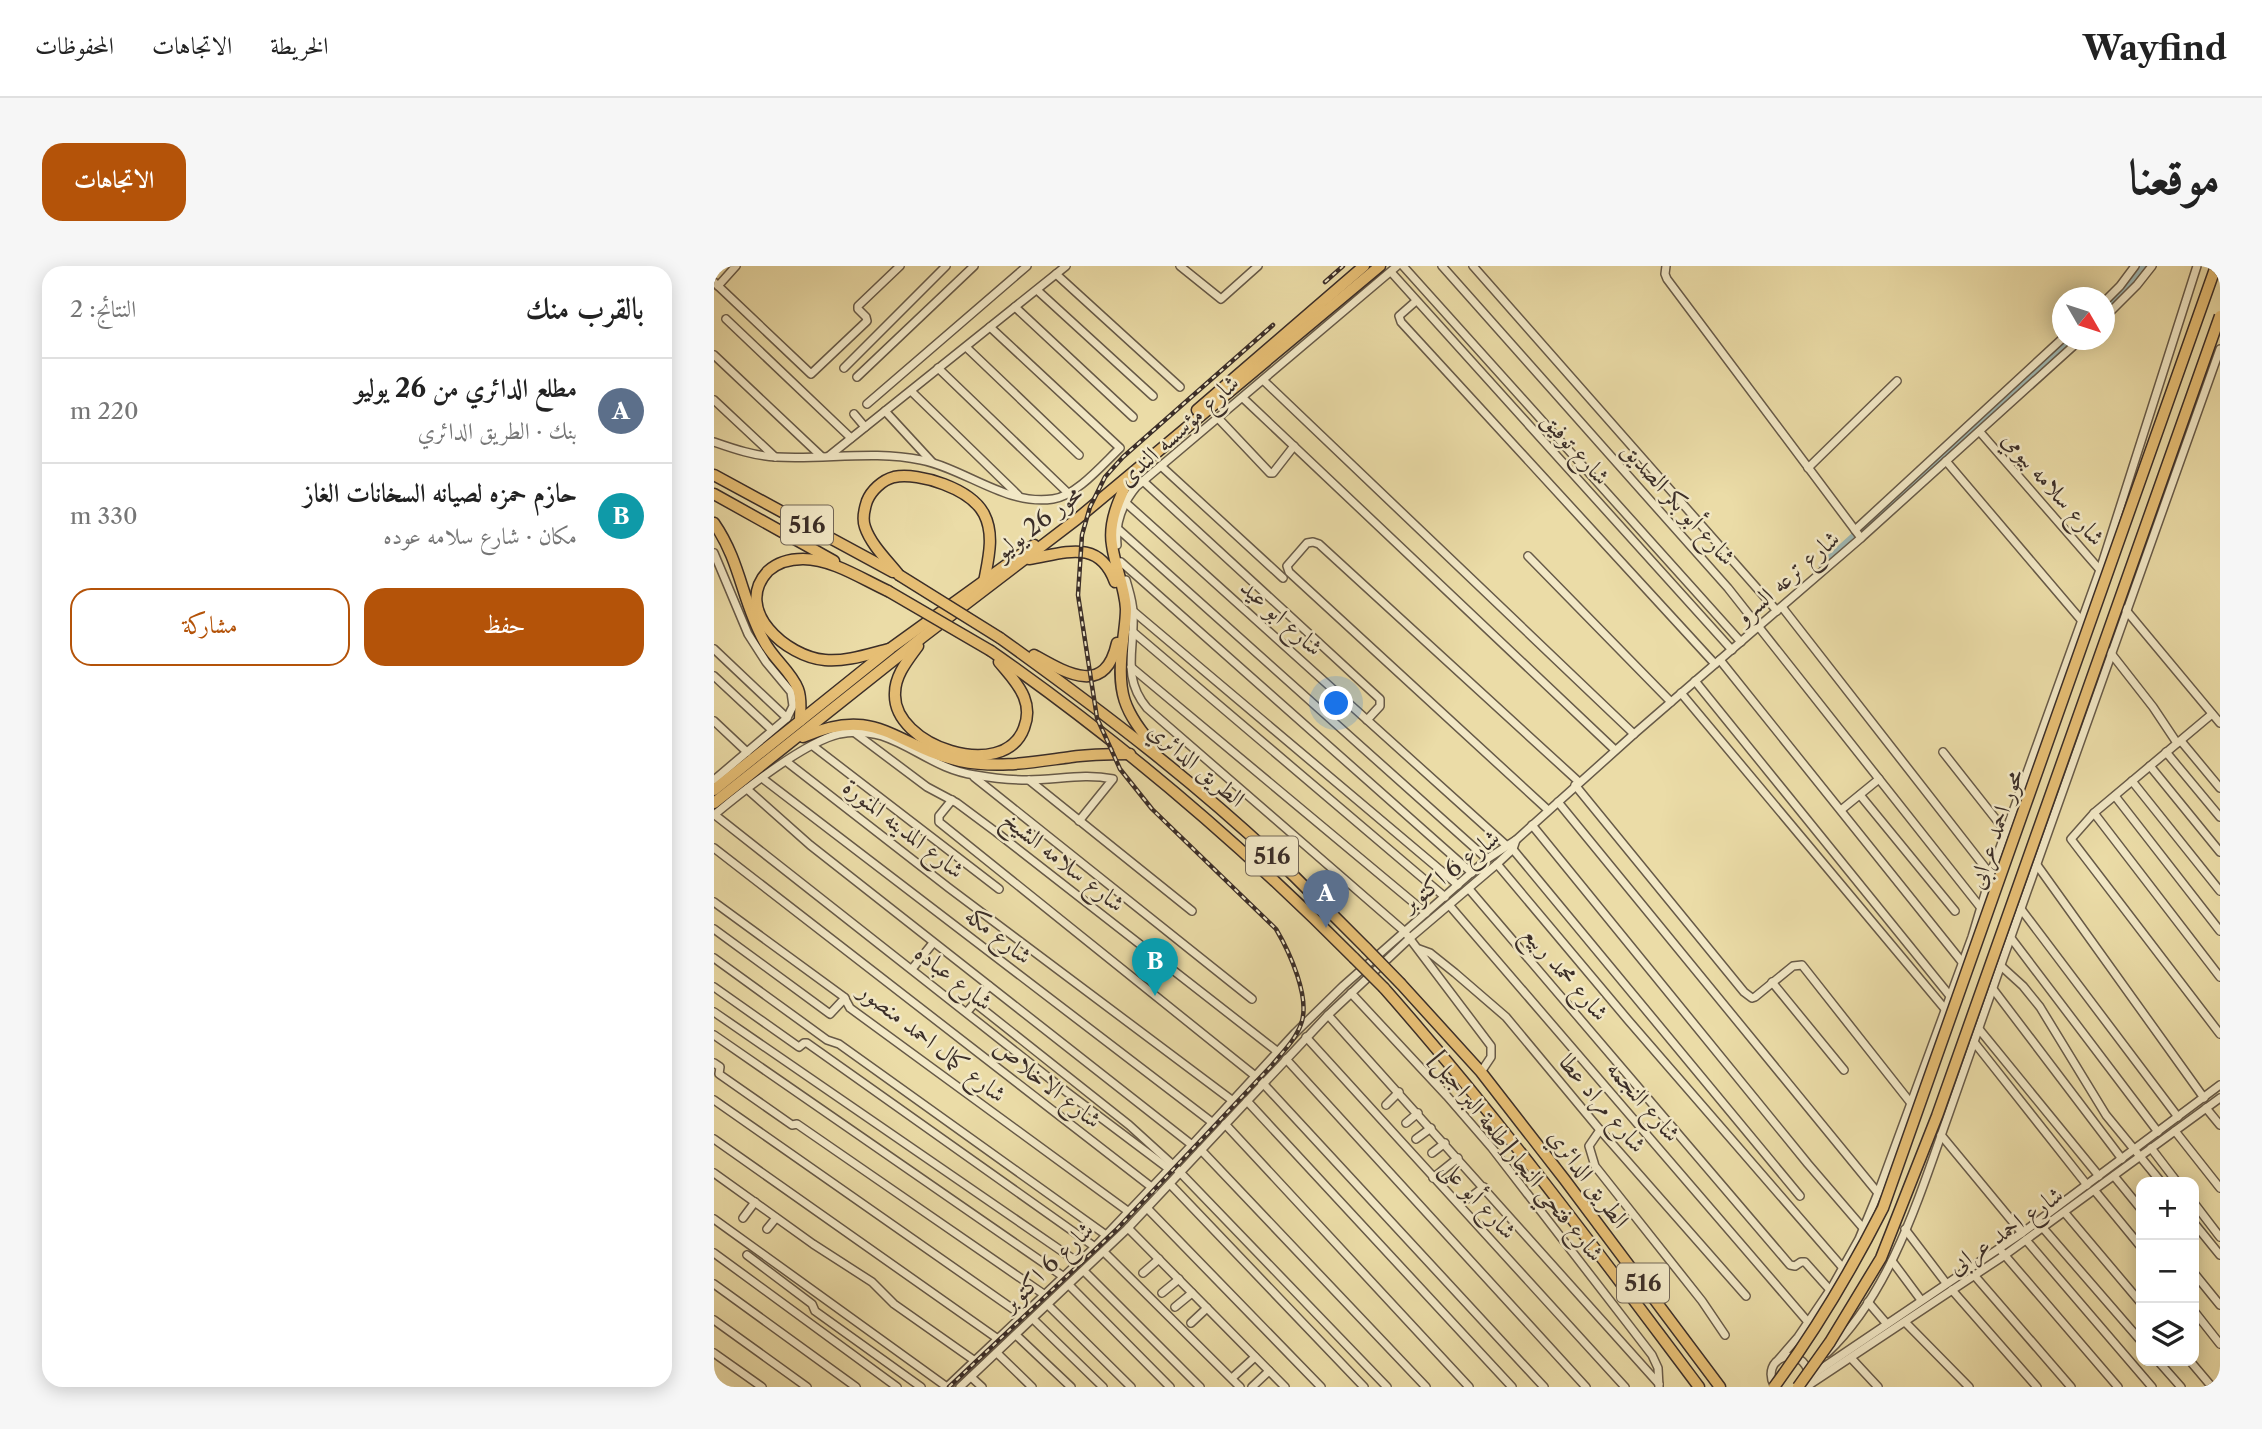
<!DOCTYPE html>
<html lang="ar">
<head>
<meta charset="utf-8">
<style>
	body { margin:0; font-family:"Libre Caslon Text",Amiri,serif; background:#f6f6f6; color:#222; direction:rtl }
	.controls { position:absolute; right:21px; bottom:21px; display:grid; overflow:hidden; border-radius:14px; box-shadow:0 4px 18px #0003 }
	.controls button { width:63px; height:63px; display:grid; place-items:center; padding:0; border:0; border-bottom:2px solid #e0e0e0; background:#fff; color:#222; font:35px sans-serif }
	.compass { position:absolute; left:1338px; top:21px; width:63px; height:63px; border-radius:50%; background:#fff; box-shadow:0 4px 18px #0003; rotate:129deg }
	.you { position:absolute; left:623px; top:438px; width:24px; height:24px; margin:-18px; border:5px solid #fff; border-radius:50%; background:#1a73e8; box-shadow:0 0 0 10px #1a73e833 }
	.badge { display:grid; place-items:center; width:46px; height:46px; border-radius:50%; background:#b45309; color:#fff; font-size:23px; font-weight:700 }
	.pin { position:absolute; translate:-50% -58px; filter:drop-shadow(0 2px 4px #0008) }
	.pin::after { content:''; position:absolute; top:37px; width:24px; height:21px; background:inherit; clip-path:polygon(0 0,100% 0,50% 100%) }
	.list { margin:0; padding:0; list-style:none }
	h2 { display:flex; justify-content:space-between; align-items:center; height:91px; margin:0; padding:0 28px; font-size:30px }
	h2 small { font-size:23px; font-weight:400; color:#767676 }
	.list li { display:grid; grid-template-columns:46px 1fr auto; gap:21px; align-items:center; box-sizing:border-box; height:105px; padding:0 28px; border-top:2px solid #e0e0e0 }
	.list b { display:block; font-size:26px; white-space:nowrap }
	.list p { margin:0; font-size:23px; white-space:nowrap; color:#767676 }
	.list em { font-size:23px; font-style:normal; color:#767676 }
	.actions { display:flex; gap:14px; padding:21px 28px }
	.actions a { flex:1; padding:16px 0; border:2px solid #b45309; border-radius:21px; text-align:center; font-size:24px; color:#b45309 }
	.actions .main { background:#b45309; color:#fff }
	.icon { flex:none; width:38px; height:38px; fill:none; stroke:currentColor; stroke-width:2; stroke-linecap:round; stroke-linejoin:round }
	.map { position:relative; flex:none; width:1506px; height:1121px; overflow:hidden; direction:ltr; border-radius:21px }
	header { display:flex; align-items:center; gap:42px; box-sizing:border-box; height:98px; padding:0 35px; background:#fff; border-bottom:2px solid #e0e0e0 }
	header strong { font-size:33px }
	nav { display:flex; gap:38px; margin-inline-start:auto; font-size:24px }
	.intro { display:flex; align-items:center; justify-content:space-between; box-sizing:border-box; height:168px; padding:0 42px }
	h1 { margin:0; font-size:49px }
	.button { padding:18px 32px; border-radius:21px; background:#b45309; color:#fff; font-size:24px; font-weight:700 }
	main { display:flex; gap:42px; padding:0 42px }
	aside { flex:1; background:#fff; border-radius:21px; box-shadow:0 4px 18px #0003 }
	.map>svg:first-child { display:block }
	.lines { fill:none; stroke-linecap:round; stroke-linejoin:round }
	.canal { stroke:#9eb8b4; stroke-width:7 }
	.minor-casing { stroke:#675a48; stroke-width:10 }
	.highway-casing { stroke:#3b2e28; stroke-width:13 }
	.minor { stroke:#f2e8c6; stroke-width:7 }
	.highway { stroke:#e6be74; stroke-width:10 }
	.rail-casing { stroke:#3b2e28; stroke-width:4.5 }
	.rail { stroke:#f2e8c6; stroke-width:2; stroke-dasharray:5; stroke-linecap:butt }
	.highway-bridge-casing { stroke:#3b2e28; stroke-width:13; stroke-linecap:butt }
	.highway-bridge { stroke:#e6be74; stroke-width:10 }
	.labels { text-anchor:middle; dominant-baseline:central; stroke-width:5; stroke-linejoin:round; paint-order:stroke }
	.shield { fill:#f2e8c6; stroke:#726657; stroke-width:2 }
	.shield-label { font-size:23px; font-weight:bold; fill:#3b2e28 }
	.street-label { font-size:24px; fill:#3b2e28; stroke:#f2e8c6 }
</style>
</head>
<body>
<header>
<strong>Wayfind</strong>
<nav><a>الخريطة</a><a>الاتجاهات</a><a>المحفوظات</a></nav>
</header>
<div class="intro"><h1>موقعنا</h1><a class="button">الاتجاهات</a></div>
<main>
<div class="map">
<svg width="1506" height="1121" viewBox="0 0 1506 1121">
	<rect width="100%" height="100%" fill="#ebdca7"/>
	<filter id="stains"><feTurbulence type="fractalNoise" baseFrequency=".00286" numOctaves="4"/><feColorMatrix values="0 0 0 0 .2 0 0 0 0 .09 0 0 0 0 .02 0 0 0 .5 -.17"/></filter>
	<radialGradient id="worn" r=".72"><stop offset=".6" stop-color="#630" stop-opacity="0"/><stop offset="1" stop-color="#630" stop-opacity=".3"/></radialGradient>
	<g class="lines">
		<g class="canal">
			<polyline points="1391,44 1413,24 1430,0"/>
			<polyline points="1148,263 1357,74"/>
			<polyline points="1108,299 1141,269"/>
		</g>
		<defs>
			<g id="minor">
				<polyline points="466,0 507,33 544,0"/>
				<polyline points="689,0 1027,376"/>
				<polyline points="728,0 1014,322 1267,642"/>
				<polyline points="759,0 1063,345"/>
				<polyline points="952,0 951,8 953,13 1147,272"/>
				<polyline points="677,6 1018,384"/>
				<polyline points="342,8 466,121"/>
				<polyline points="0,16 97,108 153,55 152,51 144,43 144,40 186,0"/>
				<polyline points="4,20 22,0"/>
				<polyline points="323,24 439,130"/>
				<polyline points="702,35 685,50 687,56 1001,398"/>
				<polyline points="1391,35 1406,20 1421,0"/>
				<polyline points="301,41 419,151"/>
				<polyline points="1391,51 1423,19 1438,0"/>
				<polyline points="12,53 137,172"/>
				<polyline points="252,81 365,189"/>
				<polyline points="0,89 107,190"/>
				<polyline points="130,102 232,0"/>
				<polyline points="224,102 355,228"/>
				<polyline points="143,111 260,0"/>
				<polyline points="549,114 920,468"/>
				<polyline points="197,125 304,229"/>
				<polyline points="529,132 901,484"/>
				<polyline points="0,134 61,191"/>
				<polyline points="153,138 313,0"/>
				<polyline points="171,145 218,196"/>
				<polyline points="140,148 151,161"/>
				<polyline points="504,152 556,207 559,207 580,180"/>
				<polyline points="1266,166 1386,304"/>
				<path d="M0 176C20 183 41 190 62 191 110 194 160 184 207 194 252 203 292 240 339 233 362 230 389 198 406 182L276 61"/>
				<polyline points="115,190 352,0"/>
				<polyline points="1232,195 1368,355"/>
				<polyline points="447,200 569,312"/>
				<polyline points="1094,202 1183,115"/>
				<polyline points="429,215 666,433 666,440 653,454"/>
				<polyline points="411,236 792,579"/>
				<polyline points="403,262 773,593"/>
				<polyline points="1141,264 1349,72"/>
				<path d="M403 279C401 257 408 238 422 221L683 0"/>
				<polyline points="0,287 34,368 52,396 77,426 79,440 73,452 0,514"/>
				<polyline points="814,290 957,436"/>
				<polyline points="407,296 758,607"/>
				<path d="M412 314C415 325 419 336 419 347 421 383 407 411 433 442L690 665 777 780V791L767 806"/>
				<polyline points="1068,341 1277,609"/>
				<polyline points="1411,343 1506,457"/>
				<polyline points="419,345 744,619"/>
				<polyline points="419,366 731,631"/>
				<polyline points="0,383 73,452"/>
				<polyline points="1396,386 1439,441 1463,477"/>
				<polyline points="1006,394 1248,696"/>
				<polyline points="417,401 712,647"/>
				<polyline points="0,410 58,464"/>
				<polyline points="981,415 1236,730"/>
				<polyline points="967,427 1231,743"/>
				<polyline points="1498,448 1380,547 1357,573 1506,768"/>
				<polyline points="0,455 33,486"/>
				<polyline points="141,467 213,521 243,537 282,566 564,786"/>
				<polyline points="1467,475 1506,522"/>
				<polyline points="99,480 285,623"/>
				<polyline points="1229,486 1292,566"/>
				<polyline points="1452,486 1506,551"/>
				<polyline points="73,496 235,622 519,835"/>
				<polyline points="1436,500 1506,586"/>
				<polyline points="260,511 538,733"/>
				<polyline points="48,512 499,857"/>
				<polyline points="315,514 478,645"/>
				<polyline points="1418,515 1506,625"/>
				<polyline points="861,519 1030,726 1038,732 1041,731 1079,700 1088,699 1196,836"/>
				<polyline points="33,523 96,579 478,879"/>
				<polyline points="1146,529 1241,645"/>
				<polyline points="1401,530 1506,665"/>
				<polyline points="238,534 225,550 225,556 545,813 830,1121"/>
				<polyline points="844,536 1164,927"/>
				<polyline points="834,544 575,306 573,300 593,277 599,276 605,278 865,516"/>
				<polyline points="1127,544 1165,513"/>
				<polyline points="1380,547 1506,711"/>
				<path d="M0 549C29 525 89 477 125 468 139 465 154 466 168 470 201 481 224 504 261 509 278 512 297 514 314 514 343 514 370 507 399 513L365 555"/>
				<polyline points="1,549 354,827 455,903"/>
				<polyline points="818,559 1094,898 1149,962"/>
				<polyline points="797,581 1086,930"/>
				<polyline points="0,582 440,923"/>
				<polyline points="783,598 914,754 1129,1002"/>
				<polyline points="1323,599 1490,832"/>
				<polyline points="755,623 1076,999 1081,1000 1087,996 1091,996 1116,1024"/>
				<polyline points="0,636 130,731 136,742 415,946"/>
				<polyline points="736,640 1094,1056"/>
				<polyline points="1307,643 1464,851"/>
				<polyline points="0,663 116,748 131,732"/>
				<polyline points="1297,672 1444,866"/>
				<polyline points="705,683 716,687 741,707 792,751 886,864 1032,1030"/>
				<polyline points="0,692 113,774 125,778 392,969"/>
				<polyline points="1287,700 1309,720 1326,741 1392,849 1447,916"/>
				<polyline points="198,703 219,677"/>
				<polyline points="1058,716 1130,804"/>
				<polyline points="0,721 85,781 90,777 93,777 381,981"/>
				<polyline points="1279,723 1408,893"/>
				<polyline points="637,727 733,830 778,882 938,1089 944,1102 945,1121"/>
				<polyline points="261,737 415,859 459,899 673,1121"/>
				<polyline points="0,746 365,997"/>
				<polyline points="253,746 275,720"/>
				<polyline points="614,749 945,1118"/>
				<polyline points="1265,763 1385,910"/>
				<polyline points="0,769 350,1011"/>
				<polyline points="592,771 911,1121"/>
				<polyline points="1260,776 1373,919"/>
				<polyline points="572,793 872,1121"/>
				<polyline points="0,797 6,801 5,808 78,859 83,858 331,1029"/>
				<polyline points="0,834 309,1050"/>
				<polyline points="533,835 798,1121"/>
				<polyline points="672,839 685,826"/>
				<polyline points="1492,842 1506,859"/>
				<polyline points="692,857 704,847"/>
				<polyline points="511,858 755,1121"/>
				<polyline points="886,864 875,880 881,900 988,1035 1011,1069"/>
				<polyline points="1461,865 1506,922"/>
				<polyline points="1227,869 1308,967"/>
				<polyline points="0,873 284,1073"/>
				<polyline points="702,873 717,862"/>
				<polyline points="1437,882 1463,916"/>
				<polyline points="487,884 712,1121"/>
				<polyline points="718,887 731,877"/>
				<polyline points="0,907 99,978 158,1016 180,1038 261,1095"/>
				<polyline points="1400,910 1427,943"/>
				<polyline points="719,912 744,892"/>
				<polyline points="456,918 650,1121"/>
				<polyline points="1381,925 1427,981"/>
				<polyline points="754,933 770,921"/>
				<polyline points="1480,937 1506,971"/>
				<polyline points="433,942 607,1121"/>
				<polyline points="1351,947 1427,1037"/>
				<polyline points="29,952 41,936"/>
				<polyline points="0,953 233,1121"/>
				<polyline points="1480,957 1506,989"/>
				<polyline points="414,962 571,1121"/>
				<polyline points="1329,962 1427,1075"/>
				<polyline points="53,963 62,952"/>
				<polyline points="1191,963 1232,1017"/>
				<polyline points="1312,974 1438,1121"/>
				<polyline points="390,986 526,1121"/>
				<polyline points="1288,986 1404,1121"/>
				<polyline points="0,987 183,1121"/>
				<polyline points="33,989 98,1038 101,1045 207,1121"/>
				<polyline points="1178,995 1207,1034"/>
				<polyline points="370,1005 486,1121"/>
				<polyline points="429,1007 445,993"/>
				<polyline points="1480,1007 1506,1039"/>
				<polyline points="1260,1009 1357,1121"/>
				<polyline points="0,1018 142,1121"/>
				<polyline points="355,1019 456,1121"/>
				<polyline points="1238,1024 1323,1121"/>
				<polyline points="448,1027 465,1013"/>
				<polyline points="1154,1036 1172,1057"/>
				<polyline points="334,1039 417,1121"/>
				<polyline points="461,1041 478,1027"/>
				<polyline points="1480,1045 1506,1078"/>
				<polyline points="319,1053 389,1121"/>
				<polyline points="0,1054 93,1121"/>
				<polyline points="1191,1056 1255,1121"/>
				<polyline points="477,1057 493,1042"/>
				<polyline points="302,1069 357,1121"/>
				<polyline points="0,1087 48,1121"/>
				<polyline points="283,1087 318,1121"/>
				<path d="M1113 1087C1177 1027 1206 928 1235 847 1253 796 1271 744 1289 693 1361 490 1432 286 1506 83"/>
				<polyline points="1137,1092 1164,1121"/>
				<polyline points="1065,1093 1084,1071 1118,1021 1145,973 1164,927 1258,671 1279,601 1386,304 1483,0"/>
				<polyline points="1444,1095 1467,1121"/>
				<polyline points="1476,1095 1498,1121"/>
				<polyline points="257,1111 268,1121"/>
				<polyline points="1095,1111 1308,967 1506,819"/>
				<polyline points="518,1112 541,1091"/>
				<polyline points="233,1121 381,981 478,879 581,767 629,720 773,593 802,574 920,468 1147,272 1366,74"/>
				<polyline points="246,1121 414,962 614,749 696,672 783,598 799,583 802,574"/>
				<polyline points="538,1121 555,1105"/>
				<path d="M1061 1121C1044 1091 1089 1076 1095 1109"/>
				<polyline points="1092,1121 1291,989 1506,832"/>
			</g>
			<g id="highway">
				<polyline points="483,144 650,0"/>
				<polyline points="0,209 179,306"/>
				<path d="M415 212C405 233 394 256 398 279 401 301 411 321 412 343 412 354 410 365 409 375 402 427 409 445 443 484"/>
				<polyline points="0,228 120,295"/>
				<path d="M0 257C27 296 28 336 50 375 59 393 77 405 84 423 88 433 86 444 86 455"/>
				<path d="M315 293C351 287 385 272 401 316"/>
				<path d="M185 309C174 295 157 279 151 261 148 253 150 244 153 235 157 225 168 214 180 211 206 206 257 223 270 248 281 269 274 294 270 316"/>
				<path d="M174 325C148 313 118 293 89 293 75 293 64 296 54 305 18 344 73 391 111 394 132 396 155 388 175 383"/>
				<path d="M286 372C388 445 489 522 580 610 604 634 628 658 652 682"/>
				<path d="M204 380C194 394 181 409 181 427 178 480 290 517 310 462 314 452 314 441 310 431 305 418 294 407 285 396"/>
				<path d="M277 385C410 478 526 577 640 692"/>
				<path d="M320 389C352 407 391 431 403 377"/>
				<path d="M89 471C164 438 180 480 246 495 285 503 319 496 357 491 377 488 397 488 416 488"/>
				<polyline points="0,524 177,382 320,279"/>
				<polyline points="0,537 210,370 363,253 666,0"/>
				<polyline points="687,718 767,806 851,914 1006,1121"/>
				<path d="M670 722C783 850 883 985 985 1121"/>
			</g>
		</defs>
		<use href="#minor" class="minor-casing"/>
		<use href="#highway" class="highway-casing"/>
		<use href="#minor" class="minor"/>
		<use href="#highway" class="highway"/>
		<defs>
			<g id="rail">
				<polyline points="611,16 629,0"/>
				<path d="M235 1121 402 964 558 799C568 787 582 773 587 758 597 732 575 685 562 663L438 543 406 503 383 452 364 329 368 269 376 241 391 211 409 191 559 59"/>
			</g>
		</defs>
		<use href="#rail" class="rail-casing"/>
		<use href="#rail" class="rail"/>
		<defs>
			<g id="highway-bridge">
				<polyline points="185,309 286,372"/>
				<polyline points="174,325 277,385"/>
				<polyline points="652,682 687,718"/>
				<polyline points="640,692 670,722"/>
				<path d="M1060 1121C1102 1064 1137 1005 1169 942L1502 0"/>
				<polyline points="1084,1121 1116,1076 1167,992 1223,850 1506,50"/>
			</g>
		</defs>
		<use href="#highway-bridge" class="highway-bridge-casing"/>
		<use href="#highway-bridge" class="highway-bridge"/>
	</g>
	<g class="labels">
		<g class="shield">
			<rect x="67" y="239.5" width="52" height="39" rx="5"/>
			<rect x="532" y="570.5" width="52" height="39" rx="5"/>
			<rect x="903" y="997.5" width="52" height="39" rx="5"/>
		</g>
		<g class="shield-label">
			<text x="93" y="259">516</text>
			<text x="558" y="590">516</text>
			<text x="929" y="1017">516</text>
		</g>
		<g class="street-label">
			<text transform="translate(464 164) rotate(-42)">شارع مؤسسه الندى</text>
			<text transform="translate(862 182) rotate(48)">شارع توفيق</text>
			<text transform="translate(1340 222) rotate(49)">شارع سلامه بيومي</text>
			<text transform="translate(965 237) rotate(48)">شارع أبو بكر الصديق</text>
			<text transform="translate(324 256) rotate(-38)">محور 26 يوليو</text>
			<text transform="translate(1073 311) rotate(-41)">شارع ترعه السرو</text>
			<text transform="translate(568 351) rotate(42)">شارع ابو عيد</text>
			<text transform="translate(483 498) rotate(40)">الطريق الدائري</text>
			<text transform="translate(190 562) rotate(38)">شارع المدينه المنورة</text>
			<text transform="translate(1281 563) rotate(-71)">محور احمد عرابى</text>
			<text transform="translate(350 595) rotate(38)">شارع سلامه الشيخ</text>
			<text transform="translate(736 604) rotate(-38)">شارع 6 اكتوبر</text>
			<text transform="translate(285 669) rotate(38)">شارع مكه</text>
			<text transform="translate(852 707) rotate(49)">شارع محمد ربيع</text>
			<text transform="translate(240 711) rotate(38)">شارع عباده</text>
			<text transform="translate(219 776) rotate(38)">شارع كمال احمد منصور</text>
			<text transform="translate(334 817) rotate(38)">شارع الاخلاص</text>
			<text transform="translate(930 835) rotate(49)">شارع النجمه</text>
			<text transform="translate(889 837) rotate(50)">شارع مراد عطا</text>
			<text transform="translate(803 890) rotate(51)">شارع فتحي النجار[طلعة البراجيل]</text>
			<text transform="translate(875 912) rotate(53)">الطريق الدائري</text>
			<text transform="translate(765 933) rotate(47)">شارع أبو على</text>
			<text transform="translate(1291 964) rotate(-35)">شارع احمد عرابى</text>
			<text transform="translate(333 1000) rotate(-44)">شارع 6 اكتوبر</text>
		</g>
	</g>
	<rect width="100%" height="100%" filter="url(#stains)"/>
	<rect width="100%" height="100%" fill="url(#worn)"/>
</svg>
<div class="controls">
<button>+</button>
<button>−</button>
<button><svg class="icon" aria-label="layers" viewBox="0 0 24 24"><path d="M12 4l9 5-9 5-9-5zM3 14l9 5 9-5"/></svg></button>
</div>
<svg class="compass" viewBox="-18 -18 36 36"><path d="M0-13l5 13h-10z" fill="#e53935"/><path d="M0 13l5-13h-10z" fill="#767676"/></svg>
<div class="you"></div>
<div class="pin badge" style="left:612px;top:662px;background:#5c6f8a">A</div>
<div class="pin badge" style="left:441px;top:730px;background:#0f9aa8">B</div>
</div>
<aside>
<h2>بالقرب منك<small>النتائج: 2</small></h2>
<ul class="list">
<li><span class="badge" style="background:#5c6f8a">A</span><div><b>مطلع الدائري من 26 يوليو</b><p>بنك · الطريق الدائري</p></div><em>220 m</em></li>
<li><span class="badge" style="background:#0f9aa8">B</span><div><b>حازم حمزه لصيانه السخانات الغاز</b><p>مكان · شارع سلامه عوده</p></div><em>330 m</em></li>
</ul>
<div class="actions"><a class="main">حفظ</a><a>مشاركة</a></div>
</aside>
</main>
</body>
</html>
